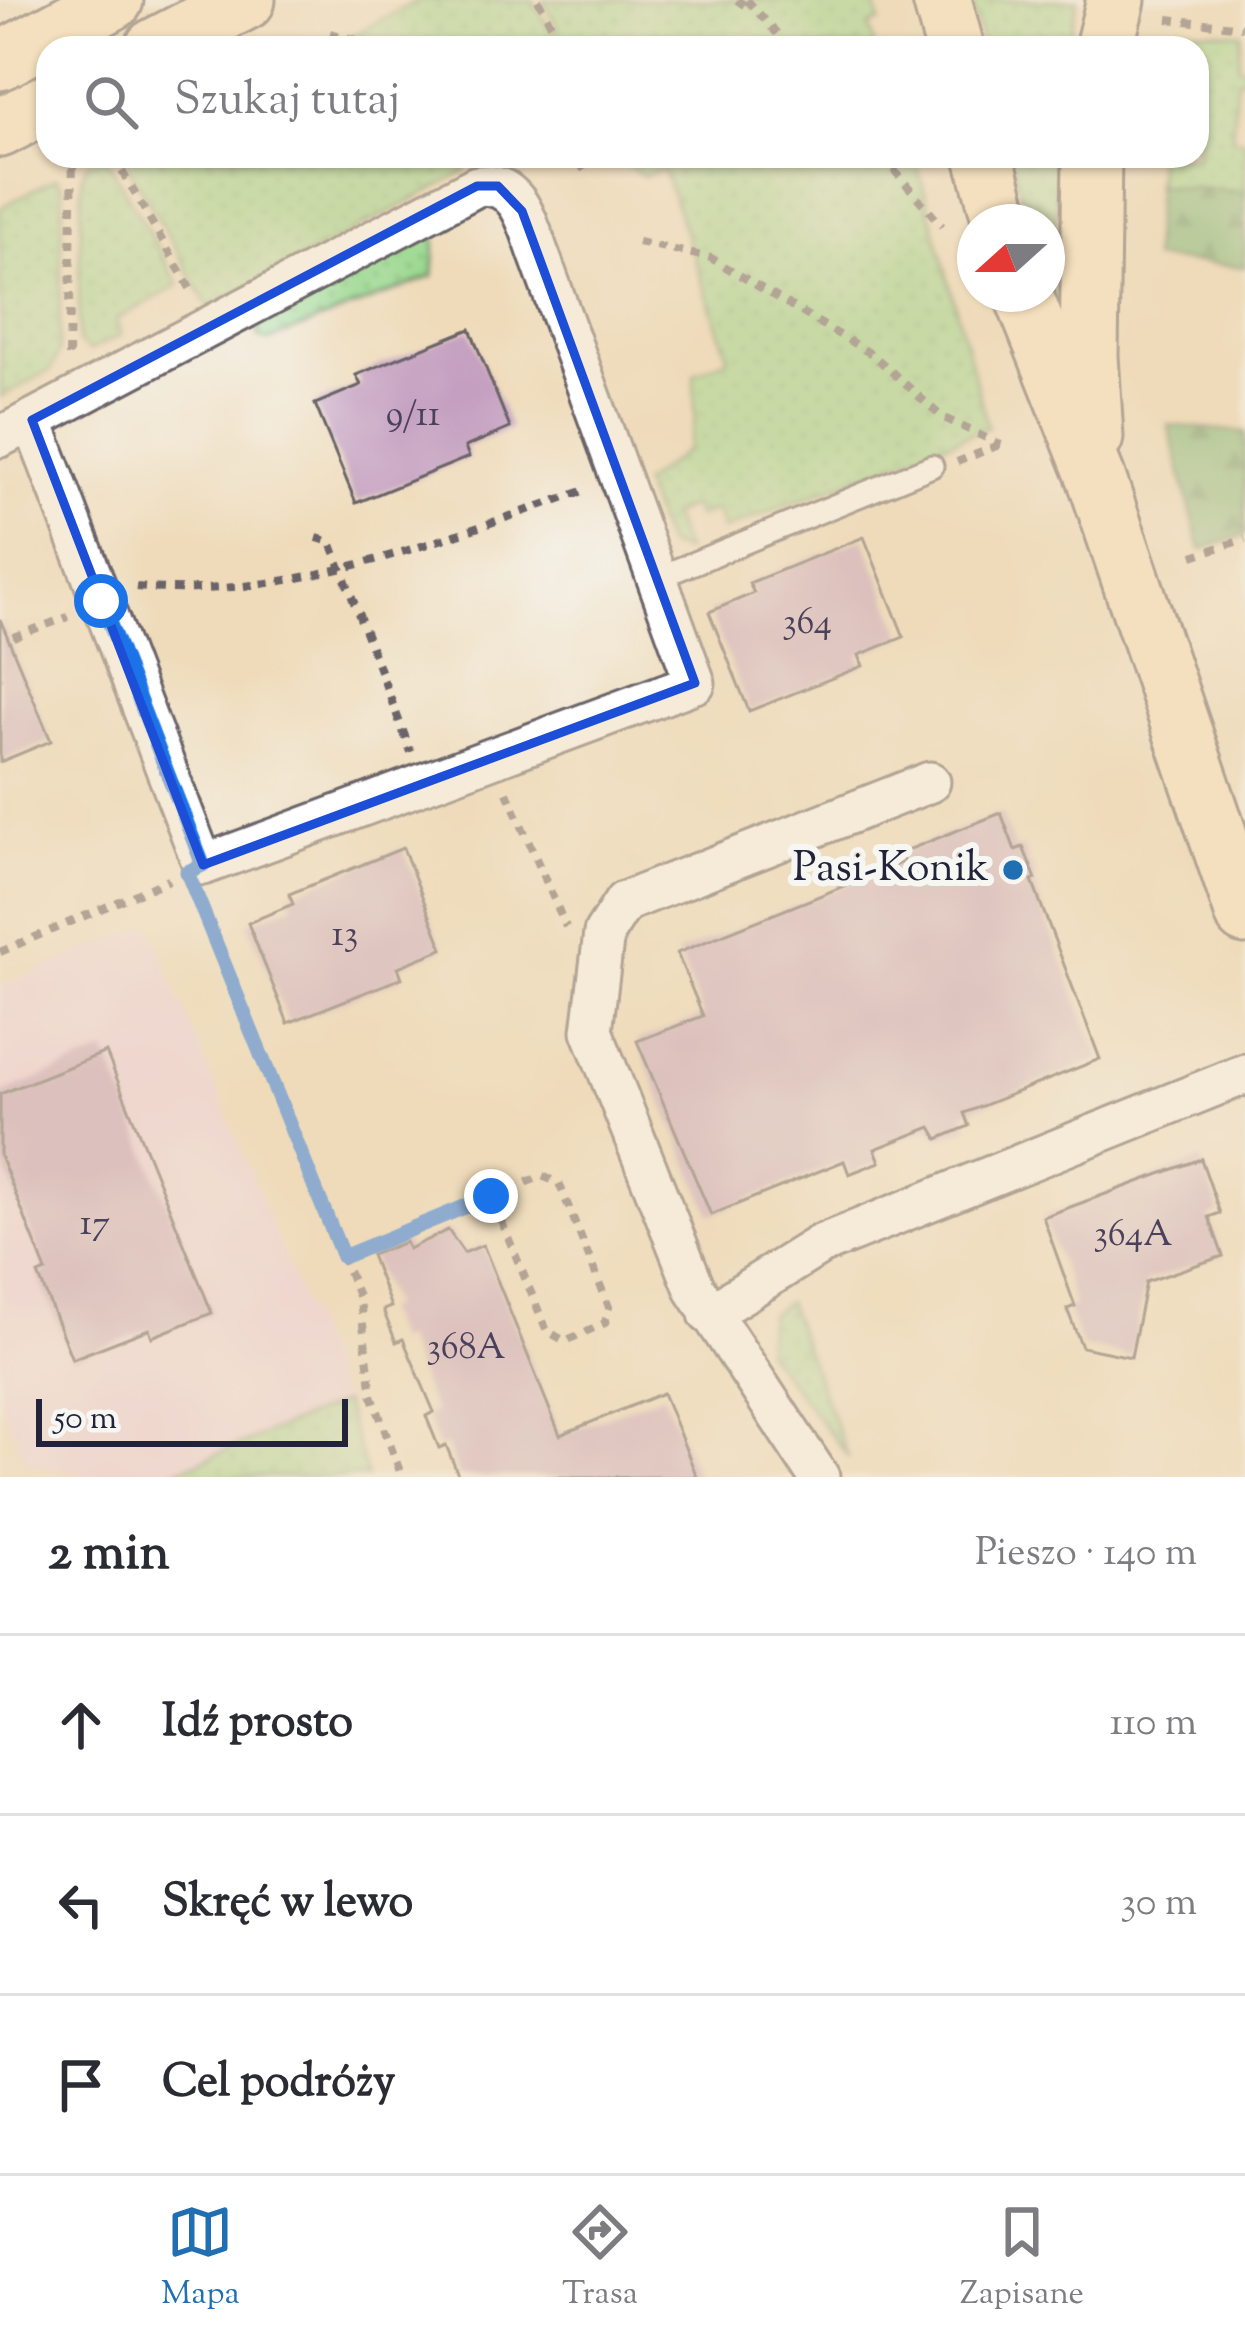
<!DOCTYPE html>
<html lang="pl">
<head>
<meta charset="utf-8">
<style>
	body { margin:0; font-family:"Sorts Mill Goudy",serif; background:#f7f7f7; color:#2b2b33 }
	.compass { position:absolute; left:957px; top:204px; width:108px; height:108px; border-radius:50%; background:#fff; box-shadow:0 3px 9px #0004; rotate:249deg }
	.scale { position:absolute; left:36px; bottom:30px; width:312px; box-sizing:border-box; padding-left:12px; border:6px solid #22223b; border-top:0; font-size:33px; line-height:42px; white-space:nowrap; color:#22223b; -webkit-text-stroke:9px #f6f6f2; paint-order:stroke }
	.stop { position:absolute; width:36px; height:36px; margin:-27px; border:9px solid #1a73e8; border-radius:50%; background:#fff }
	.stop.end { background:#1a73e8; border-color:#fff; box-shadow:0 3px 12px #0008 }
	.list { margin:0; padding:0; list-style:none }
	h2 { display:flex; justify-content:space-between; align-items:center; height:156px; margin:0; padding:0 48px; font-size:51px }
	h2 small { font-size:39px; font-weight:400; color:#7c7c81 }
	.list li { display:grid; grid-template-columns:78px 1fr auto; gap:36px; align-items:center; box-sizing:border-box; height:180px; padding:0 48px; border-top:3px solid #e1e1e2 }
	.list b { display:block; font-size:45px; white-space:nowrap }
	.list em { font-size:39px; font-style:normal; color:#7c7c81 }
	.icon { flex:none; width:66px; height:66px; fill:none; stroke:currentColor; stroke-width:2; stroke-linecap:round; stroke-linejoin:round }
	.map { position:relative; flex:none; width:1245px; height:1477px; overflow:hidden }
	.search { position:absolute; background:#fff; box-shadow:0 3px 9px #0004; left:36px; right:36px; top:36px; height:132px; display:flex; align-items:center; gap:30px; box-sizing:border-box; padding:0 42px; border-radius:36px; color:#7c7c81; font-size:45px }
	.sheet { height:696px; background:#fff }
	nav { display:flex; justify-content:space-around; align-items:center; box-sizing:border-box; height:168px; border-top:3px solid #e1e1e2; background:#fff; font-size:33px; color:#7c7c81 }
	nav a { display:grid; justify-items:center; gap:6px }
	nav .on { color:#1f6fb2 }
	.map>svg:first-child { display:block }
	.built { fill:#efd0e6 }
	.green { fill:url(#green-dots); stroke:#5e7d64; stroke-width:3 }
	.forest { fill:url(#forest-firs); stroke:#4e6d5a; stroke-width:3 }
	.building { fill:#c49fc0 }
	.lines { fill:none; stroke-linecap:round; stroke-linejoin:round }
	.service-casing { stroke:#6a6367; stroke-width:27 }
	.minor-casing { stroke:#6a6367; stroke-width:45 }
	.secondary-casing { stroke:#6a6367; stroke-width:63 }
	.path { stroke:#6a6367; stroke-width:8; stroke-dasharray:9 9; stroke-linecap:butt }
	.service { stroke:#fff; stroke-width:21 }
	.minor { stroke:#fff; stroke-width:39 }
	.secondary { stroke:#fbe7c3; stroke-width:57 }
	.route { stroke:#1a73e8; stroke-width:15 }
	.marked { fill:none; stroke:#1d4ed8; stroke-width:9; stroke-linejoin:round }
	.poi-dot { fill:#1f6fb2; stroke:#f6f6f2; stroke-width:4.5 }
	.labels { text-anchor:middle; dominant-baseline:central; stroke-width:12; stroke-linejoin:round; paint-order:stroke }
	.number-label { font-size:36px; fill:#4a415c }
	.poi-label { font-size:42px; fill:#22223b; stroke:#f6f6f2; text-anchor:end }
</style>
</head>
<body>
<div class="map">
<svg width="1245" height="1477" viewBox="0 0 1245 1477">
	<defs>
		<pattern id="green-dots" width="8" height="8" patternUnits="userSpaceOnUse" patternTransform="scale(3)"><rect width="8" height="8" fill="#9ad88d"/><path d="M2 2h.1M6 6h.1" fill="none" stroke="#84b97b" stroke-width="1.8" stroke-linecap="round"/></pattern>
		<pattern id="forest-firs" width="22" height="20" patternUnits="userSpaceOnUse" patternTransform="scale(3)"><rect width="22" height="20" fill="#7bb878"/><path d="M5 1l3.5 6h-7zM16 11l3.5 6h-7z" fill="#649564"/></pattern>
	</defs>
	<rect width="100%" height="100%" fill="#f6f6f2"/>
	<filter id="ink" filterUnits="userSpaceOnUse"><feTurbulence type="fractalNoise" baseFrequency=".00833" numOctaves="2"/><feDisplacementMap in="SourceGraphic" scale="24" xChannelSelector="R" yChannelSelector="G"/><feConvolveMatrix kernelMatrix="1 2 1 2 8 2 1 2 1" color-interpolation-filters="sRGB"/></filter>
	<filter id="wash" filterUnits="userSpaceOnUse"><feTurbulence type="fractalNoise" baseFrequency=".004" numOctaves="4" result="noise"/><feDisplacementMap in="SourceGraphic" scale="48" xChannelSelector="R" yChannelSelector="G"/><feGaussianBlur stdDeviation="2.7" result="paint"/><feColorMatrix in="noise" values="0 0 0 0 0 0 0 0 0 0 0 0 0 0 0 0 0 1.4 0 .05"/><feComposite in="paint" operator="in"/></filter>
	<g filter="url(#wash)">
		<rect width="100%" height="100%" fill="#efdbba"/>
		<polygon class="built" points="150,925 343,1402 161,1477 98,1477 24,1463 0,1398 0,986"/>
		<g class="green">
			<polygon points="419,0 533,0 551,32 558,28 543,0 874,0 880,22 869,26 875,48 397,48 351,36"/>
			<polygon points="971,0 1078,0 1067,48 983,48"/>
			<polygon points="1174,28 1241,33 1238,66 1245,67 1245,78 1237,78 1232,138 1245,140 1245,192 1156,185 1157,156 1197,156 1197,48 1169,48"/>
			<polygon points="122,156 457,156 466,172 209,307"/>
			<polygon points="612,156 915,156 988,427 723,530 716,510 697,517 692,506 671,515 685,551 666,546 642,484 687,450 695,420 694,374 729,358 663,169 644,176"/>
			<polygon points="1011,156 1057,156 1056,328 1047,293 1047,222 1028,222"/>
			<polygon points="107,159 179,285 116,320 121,335 89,351 78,342 82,175 88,162"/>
			<polygon points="56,178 63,187 59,353 51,370 1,397 0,208"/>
			<polygon points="436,230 433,276 268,341 258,337 257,327"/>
			<polygon points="787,1302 845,1449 849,1458 765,1350 769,1315"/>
			<polygon points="343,1402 367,1477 161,1477"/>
		</g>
		<g class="forest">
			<polygon points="1156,185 1245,192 1245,267 1152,259"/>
			<polygon points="1168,425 1245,432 1245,535 1201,550"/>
		</g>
		<g id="blocks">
			<g class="building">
				<polygon points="470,329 510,428 465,447 469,457 356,503 315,404 361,385 356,375"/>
				<polygon points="864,537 904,637 859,655 863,666 749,711 709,612 754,593 749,583"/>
				<polygon points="0,619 51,741 0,762"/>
				<polygon points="1001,813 1015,850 1023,847 1036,879 1032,881 1100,1059 964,1113 969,1126 938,1139 931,1127 875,1149 880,1162 849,1174 844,1161 711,1215 637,1041 703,1016 677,953 904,862 900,853"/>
				<polygon points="403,848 443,949 398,967 402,978 288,1023 248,923 293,904 289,894"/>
				<polygon points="106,1052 212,1313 152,1337 149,1329 72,1359 38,1274 46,1271 0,1155 0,1094"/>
				<polygon points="1201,1159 1220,1213 1209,1217 1223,1256 1146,1282 1131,1357 1082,1347 1067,1309 1075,1306 1043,1217"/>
				<polygon points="448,1230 464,1253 483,1245 560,1435 663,1393 697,1477 459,1477 446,1445 439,1448 426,1416 434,1412 403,1339 396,1342 383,1310 391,1307 371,1255 405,1242 408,1249"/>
			</g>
		</g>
	</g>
	<g filter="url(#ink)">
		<use href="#blocks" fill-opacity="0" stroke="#6a6367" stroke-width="3"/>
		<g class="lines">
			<defs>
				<polyline id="service" points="657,578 932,466"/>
				<g id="minor">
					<path d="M0 437 477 186C521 180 528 227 541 260L695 683 203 865 32 420"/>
					<polyline points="709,1314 820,1245 1245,1074"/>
					<polyline points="819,1477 695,1289 592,1031 604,933 624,902 930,782"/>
				</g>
				<g id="secondary">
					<polyline points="942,0 955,48"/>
					<polyline points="154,48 246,0"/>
					<polyline points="1104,48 1116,0"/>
					<polyline points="0,61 114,0"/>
					<polyline points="0,128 48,103"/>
					<polyline points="984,156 1002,222"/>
					<polyline points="1092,156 1089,356 1094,437"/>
					<polyline points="1023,294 1096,477 1245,915"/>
				</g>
			</defs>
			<use href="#service" class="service-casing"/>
			<use href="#minor" class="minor-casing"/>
			<use href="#secondary" class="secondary-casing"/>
			<g class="path">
				<polyline points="538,0 553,28 552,48"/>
				<polyline points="737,0 751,10"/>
				<polyline points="747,0 790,48"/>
				<polyline points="1168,19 1242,27"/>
				<polyline points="330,33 386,48"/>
				<polyline points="113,156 194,295"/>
				<polyline points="882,156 942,226"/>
				<polyline points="579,169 598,156"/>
				<polyline points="638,242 711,258 873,355 942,417 1001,445"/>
				<polyline points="69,356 73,158"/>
				<polyline points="957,462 999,445"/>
				<polyline points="317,538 331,542 411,752"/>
				<polyline points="1193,556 1245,539"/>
				<path d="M136 587C293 602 440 539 586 490"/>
				<polyline points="13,637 68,617"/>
				<polyline points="507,792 566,927"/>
				<polyline points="200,904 360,1301 372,1395 402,1477"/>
				<polyline points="0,952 169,880"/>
				<polyline points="343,1257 542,1176 559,1183 609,1307 605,1323 565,1341 547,1331 491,1196"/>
			</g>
			<use href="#service" class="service"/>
			<use href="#minor" class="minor"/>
			<use href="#secondary" class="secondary"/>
		</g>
	</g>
	<g class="lines" filter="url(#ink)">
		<polyline class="route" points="101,601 203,865 187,872 343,1257 491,1196"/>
	</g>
	<path d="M0 0H1245V1477H0ZM477 186H498L522 211 695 683 203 865 32 420Z" fill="#efdbba" fill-opacity=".55" fill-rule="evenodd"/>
	<path class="marked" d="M477 186H498L522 211 695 683 203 865 32 420Z"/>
	<circle class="poi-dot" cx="1013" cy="870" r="12"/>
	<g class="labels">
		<g class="number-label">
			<text x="413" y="416">9/11</text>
			<text x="807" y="624">364</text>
			<text x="345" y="936">13</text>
			<text x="95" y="1225">17</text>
			<text x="1133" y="1236">364A</text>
			<text x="466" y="1349">368A</text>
		</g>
		<g class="poi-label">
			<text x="989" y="870">Pasi-Konik</text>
		</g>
	</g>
</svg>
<svg class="compass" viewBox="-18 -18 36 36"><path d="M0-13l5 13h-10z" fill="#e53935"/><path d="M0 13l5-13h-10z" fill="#7c7c81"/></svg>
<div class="scale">50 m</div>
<div class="stop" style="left:101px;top:601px"></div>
<div class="stop end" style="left:491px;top:1196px"></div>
<div class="search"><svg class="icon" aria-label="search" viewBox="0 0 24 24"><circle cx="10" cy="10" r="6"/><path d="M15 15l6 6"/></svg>Szukaj tutaj</div>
</div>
<section class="sheet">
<h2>2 min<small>Pieszo · 140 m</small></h2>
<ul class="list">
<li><svg class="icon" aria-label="ahead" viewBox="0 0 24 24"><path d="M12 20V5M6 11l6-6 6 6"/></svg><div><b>Idź prosto</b></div><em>110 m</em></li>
<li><svg class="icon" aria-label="left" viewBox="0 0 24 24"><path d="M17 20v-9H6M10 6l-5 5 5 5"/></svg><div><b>Skręć w lewo</b></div><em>30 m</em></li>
<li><svg class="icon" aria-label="arrive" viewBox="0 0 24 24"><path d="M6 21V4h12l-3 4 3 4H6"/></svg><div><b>Cel podróży</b></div></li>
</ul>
</section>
<nav>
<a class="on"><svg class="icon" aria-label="map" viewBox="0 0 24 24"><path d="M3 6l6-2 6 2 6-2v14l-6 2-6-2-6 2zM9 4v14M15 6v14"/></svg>Mapa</a>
<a><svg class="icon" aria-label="directions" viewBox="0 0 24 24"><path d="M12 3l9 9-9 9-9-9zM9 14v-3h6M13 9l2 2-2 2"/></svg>Trasa</a>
<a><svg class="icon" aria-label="saved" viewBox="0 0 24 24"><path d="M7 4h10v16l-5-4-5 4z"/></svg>Zapisane</a>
</nav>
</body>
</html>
